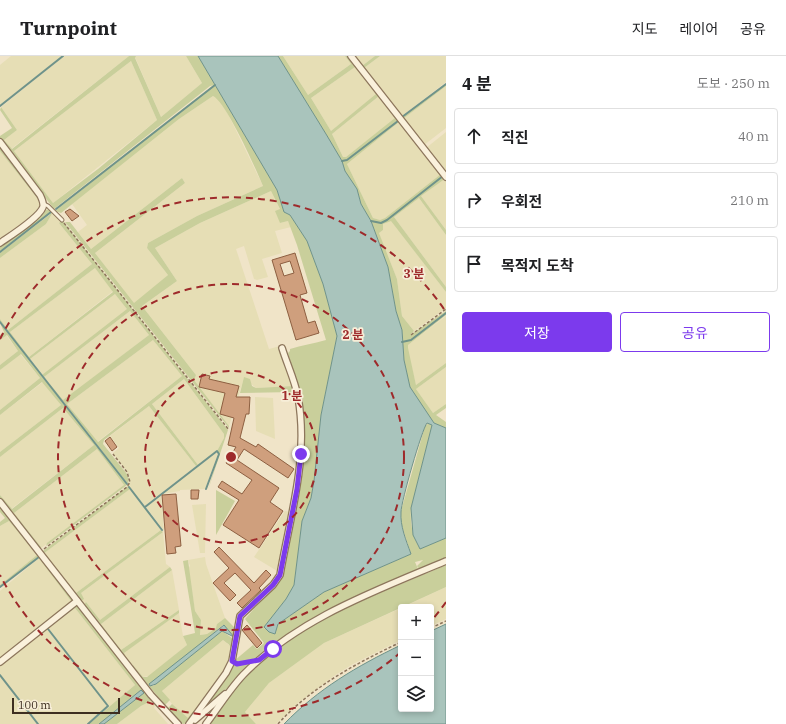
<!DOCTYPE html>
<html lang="ko">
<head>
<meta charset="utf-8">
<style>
	body { margin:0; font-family:"IBM Plex Serif","Noto Sans KR",serif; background:#f2f2f2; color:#202124 }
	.controls { position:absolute; right:12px; bottom:12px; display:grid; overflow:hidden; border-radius:4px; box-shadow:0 2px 6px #0003 }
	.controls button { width:36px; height:36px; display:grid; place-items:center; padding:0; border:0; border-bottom:1px solid #e0e0e0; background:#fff; color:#202124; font:20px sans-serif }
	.scale { position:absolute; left:12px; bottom:10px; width:108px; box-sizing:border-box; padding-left:4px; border:2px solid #3d2e20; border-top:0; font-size:11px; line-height:14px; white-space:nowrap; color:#3d2e20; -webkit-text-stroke:3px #f7eed8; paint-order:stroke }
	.stop { position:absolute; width:12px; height:12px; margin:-9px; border:3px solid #7c3aed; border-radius:50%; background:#fff }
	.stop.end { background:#7c3aed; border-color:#fff; box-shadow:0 1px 4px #0008 }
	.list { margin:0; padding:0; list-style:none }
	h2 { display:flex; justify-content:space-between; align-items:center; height:52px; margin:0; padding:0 16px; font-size:17px }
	h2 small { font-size:13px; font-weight:400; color:#757577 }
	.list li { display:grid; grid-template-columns:26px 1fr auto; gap:12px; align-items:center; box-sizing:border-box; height:56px; margin:0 8px 8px; padding:0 8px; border:1px solid #e0e0e0; border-radius:4px }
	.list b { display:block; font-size:15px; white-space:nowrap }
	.list em { font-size:13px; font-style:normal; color:#757577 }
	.actions { display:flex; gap:8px; padding:12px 16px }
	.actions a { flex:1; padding:9px 0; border:1px solid #7c3aed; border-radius:4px; text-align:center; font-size:14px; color:#7c3aed }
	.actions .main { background:#7c3aed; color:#fff }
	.icon { flex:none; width:22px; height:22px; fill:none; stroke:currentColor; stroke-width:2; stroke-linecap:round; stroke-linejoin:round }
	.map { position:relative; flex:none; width:446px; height:668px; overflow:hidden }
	header { display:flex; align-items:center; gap:24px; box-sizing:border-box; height:56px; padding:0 20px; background:#fff; border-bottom:1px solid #e0e0e0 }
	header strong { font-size:19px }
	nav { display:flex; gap:22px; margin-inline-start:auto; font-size:14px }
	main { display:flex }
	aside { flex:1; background:#fff }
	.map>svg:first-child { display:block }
	.farmland { fill:#e6deb5 }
	.green { fill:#c9cf9b; fill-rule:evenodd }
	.water { fill:#a9c4bc; stroke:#6f938a }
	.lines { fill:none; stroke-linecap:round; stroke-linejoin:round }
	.stream { stroke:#6f938a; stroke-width:2 }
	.building { fill:#cf9f7d; stroke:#8d5f41; fill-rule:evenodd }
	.service-casing { stroke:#8d765c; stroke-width:5 }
	.minor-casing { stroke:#8d765c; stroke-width:8 }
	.path { stroke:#8d765c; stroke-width:1.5; stroke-dasharray:3 2; stroke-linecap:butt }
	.service { stroke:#faf1dc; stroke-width:3 }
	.minor { stroke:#faf1dc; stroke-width:5.5 }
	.route { stroke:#7c3aed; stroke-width:5 }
	.ring { fill:none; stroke:#9e2a2b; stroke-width:2; stroke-dasharray:7 5 }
	.centre { fill:#9e2a2b; stroke:#f7eed8; stroke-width:2 }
	.ring-label { font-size:12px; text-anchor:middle; font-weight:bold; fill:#9e2a2b; stroke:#f7eed8; stroke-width:3.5; stroke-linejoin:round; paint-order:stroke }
</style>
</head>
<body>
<header>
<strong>Turnpoint</strong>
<nav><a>지도</a><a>레이어</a><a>공유</a></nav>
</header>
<main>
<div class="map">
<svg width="446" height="668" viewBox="0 0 446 668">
	<rect width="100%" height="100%" fill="#f0e4c8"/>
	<g class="farmland">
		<polygon points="11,0 62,0 0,49 0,9"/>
		<polygon points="64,0 129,0 11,93 4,84 17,74 1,51"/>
		<polygon points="136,0 186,0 202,27 161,61 135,1"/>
		<polygon points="283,0 345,0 351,8 308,39"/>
		<polygon points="354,0 375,0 362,10"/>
		<polygon points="380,0 446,0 446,26 402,60 364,12"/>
		<polygon points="131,5 157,64 53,147 14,95"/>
		<polygon points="355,11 365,23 367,22 377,38 331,75 311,42"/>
		<polygon points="446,30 446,72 424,89 403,63"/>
		<polygon points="213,40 218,42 229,60 263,130 197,160 148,187 147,192 168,219 134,248 95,197 185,127 182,122 91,193 78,176 87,169 72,148 179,63"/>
		<polygon points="379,40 387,51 390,51 389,54 396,62 346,101 343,101 332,78"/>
		<polygon points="399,66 441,118 385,162 380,164 373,162 347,108"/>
		<polygon points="446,76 446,116 426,92"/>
		<polygon points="0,95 36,141 39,140 41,149 29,163 0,185"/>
		<polygon points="445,122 446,124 446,174 421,140"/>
		<polygon points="271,135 280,153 280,167 288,165 291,171 275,175 282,197 262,203 268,221 257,224 254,223 244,190 236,193 269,293 280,290 293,330 256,332 244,322 229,370 193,324 196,319 142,250 177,225 155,192 200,167"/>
		<polygon points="419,142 446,179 446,231 394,161"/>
		<polygon points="53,156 62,164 59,167 92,208 8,274 0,263 0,202 46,168"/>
		<polygon points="391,164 446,236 446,252 414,275 402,260 397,223 380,181 379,177 383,174 383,168"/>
		<polygon points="95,212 113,235 29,301 10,276"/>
		<polygon points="115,238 128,253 43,319 30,303"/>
		<polygon points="130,255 149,279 63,345 44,321"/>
		<polygon points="446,260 446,307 416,329 408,296 408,289"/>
		<polygon points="6,279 18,295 0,309 0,284"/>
		<polygon points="153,284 182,320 97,386 67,348"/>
		<polygon points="20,298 40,322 0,354 0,314"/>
		<polygon points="446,311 446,348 433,357 416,333"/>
		<polygon points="184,323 224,378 224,382 217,395 198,409 152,348"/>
		<polygon points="43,326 61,349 0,396 0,359"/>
		<polygon points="255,341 273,342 275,383 256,375"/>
		<polygon points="149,350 196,410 145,450 128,430 130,424 129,419 113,397 119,392 110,380"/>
		<polygon points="63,352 94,389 11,453 0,439 0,401"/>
		<polygon points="97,393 124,429 40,493 41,491 14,457"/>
		<polygon points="217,396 218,398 205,433 180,434 180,435 162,438"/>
		<polygon points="130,433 161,474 76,537 43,498"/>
		<polygon points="161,439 164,475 146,451"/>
		<polygon points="206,448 205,497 200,497 192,449"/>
		<polygon points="285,455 290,456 279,516 254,501"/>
		<polygon points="9,465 37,499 0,529 0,470"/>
		<polygon points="163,476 166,508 170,511 100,564 86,546 84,549 81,545 82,544 81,537"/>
		<polygon points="205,501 206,508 225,562 217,568 217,571 207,578 200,579 201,564 195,555 188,512 190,510 188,504"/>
		<polygon points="39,502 71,545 0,602 0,535"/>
		<polygon points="172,514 179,554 121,594 101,568"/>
		<polygon points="446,531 446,563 431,570 431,551 403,551"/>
		<polygon points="75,552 135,629 109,652 48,573"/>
		<polygon points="401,552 401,584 353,608 334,620 298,647 276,668 256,668 245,656 269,627 324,587"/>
		<polygon points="179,557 183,580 187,589 149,620 143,621 133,609 132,610 123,597"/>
		<polygon points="47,573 108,650 87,668 39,668 0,618 0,609"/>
		<polygon points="223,584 230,590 229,606 219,623 188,663 172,648 162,635"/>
		<polygon points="0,620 25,653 37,668 0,668"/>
		<polygon points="153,644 156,647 154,652 168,668 117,668 141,650"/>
	</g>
	<g class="green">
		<path d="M129 0H136L135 2 161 61 202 27 186 0H198L277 134 284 156 290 159 307 185 323 228 337 280 321 359 314 425 311 442 302 465 294 529 286 543 264 572 275 578 278 568 324 536 411 498 401 467V455L425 370 429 367 432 369 411 452C410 467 412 480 420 493L446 482V502L419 513 417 510 423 504 415 506 418 513 337 550 270 592 257 602 236 607 234 605 253 589 257 593 264 587 245 563 275 529 302 410 305 383 302 341 299 336 288 297 290 295V293C302 289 313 288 326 284L297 189 288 165 280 167 275 155 280 153 271 135 200 167 155 192 177 225 142 250 196 319 194 324 229 370V372L65 166H70L91 193 182 122 185 127 95 197 134 247 168 219 147 192 148 187 197 160 263 130C256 113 226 46 213 40L179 63 61 157 55 155 214 29 210 30 54 153 0 83V80L12 72 0 54 1 51 17 74 4 84 12 93ZM131 5 157 64 98 113 53 147 14 95Z"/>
		<polygon points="278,0 283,0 308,39 351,8 345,0 350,0 367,22 365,23 355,11 311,42 331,75 376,38 369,27 389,50 387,51 379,40 332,78 343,101 346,101 395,62 389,54 390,51 406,74 399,66 347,108 373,162 380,164 385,162 441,118 446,122 421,140 446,174 446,179 419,142 394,161 446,231 446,236 391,165 383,168 383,174 379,177 397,223 402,260 414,275 410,279 446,255 446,259 408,289 408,292 416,329 446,307 446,311 416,333 433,357 446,348 446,352 436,359 446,366 446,372 434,367 410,331 404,304 402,274 396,255 388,211 371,165 361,148 357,133 345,115 342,105 326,78"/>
		<polygon points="353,0 362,10 375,0 380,0 364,12 402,61 446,28 446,30 403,63 404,66"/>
		<polygon points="0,89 39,140 37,142 0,95"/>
		<polygon points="49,153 52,156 0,195 0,189 44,155"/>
		<polygon points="53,156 46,168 0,202 0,197"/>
		<path d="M62 164 228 374 208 434 219 397 217 395 224 382V378L184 323 152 348 198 409 196 410 149 350 104 384 103 388 127 418 129 423 128 428 0 265V263L8 274 92 208 59 167ZM95 212 113 236 29 301 10 276ZM115 238 127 253 42 319 30 303ZM130 255 149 279 63 344 44 321ZM153 284 182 320 98 386 67 348Z"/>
		<polygon points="0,267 127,429 46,490 47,487 124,429 97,393 14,457 41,491 40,493 0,443 0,439 12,453 94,389 63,352 0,401 0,396 61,349 42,326 0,359 0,354 40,322 21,298 0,314 0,309 18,295 7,279 0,284 0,279 4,276"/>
		<polygon points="244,321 250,323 252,330 256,332 293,330 295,336 240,337"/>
		<polygon points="128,430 130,433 43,498 43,495"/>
		<polygon points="216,434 235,445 216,479"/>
		<polygon points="0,449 74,545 0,605 0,602 71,545 38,501 0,530 0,529 37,499 9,465 0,470 0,466 5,462 0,456"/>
		<polygon points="161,474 163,476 81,537 84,543 81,545 44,499 46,499 76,537"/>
		<path d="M188 504 195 555 201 564 200 579 207 578 216 572 217 568 225 562 236 573 230 608 187 667 183 668 167 653 172 648 188 662C198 649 238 608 230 590 228 587 225 586 223 584L162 635 170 644 165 649 132 610 133 609 143 621H147L187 589 183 580 195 577 183 505ZM223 569 227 575 233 579 232 582 222 575 153 630H150Z"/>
		<path d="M446 509V531L324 587 269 627 245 656 256 668H209C220 653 230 636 243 622 297 566 377 539 446 509Z"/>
		<polygon points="170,511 172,514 101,568 121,594 179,554 179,557 124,597 129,607 84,549 86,546 100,564"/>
		<polygon points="74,549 77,549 153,644 141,650 117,668 104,668 144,637 141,634 99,668 89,668 135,629 75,552 0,609 0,607"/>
		<path d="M253 604 255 605C238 621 222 638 204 654H201L227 621 233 608Z"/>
	</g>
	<g class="water">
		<path d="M198 0H278L326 78 342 105 345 115 357 133 361 148 371 165 388 211 396 255 402 274 404 304 410 331 434 367 446 372V482L420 493 413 479 411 452 432 369 427 367C422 373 401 446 401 456 400 470 406 484 411 498L324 536 278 568 275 578 269 576 264 571 286 543 294 529 302 465 311 442 314 425 321 359 337 280 323 228 307 185 290 159 284 156 277 134Z"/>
		<path d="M446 568V668H284C318 633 357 610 401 589V653H431V575Z"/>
		<polygon points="224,569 234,581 222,575 156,628 150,630 149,628"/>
		<polygon points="141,634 144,637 104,668 99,668"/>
	</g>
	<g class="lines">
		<g class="stream">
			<polyline points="0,50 63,0"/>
			<polyline points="402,61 446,28"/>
			<polyline points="342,105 347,104 398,65"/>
			<polyline points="56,153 215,29"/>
			<polyline points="371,165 381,167 387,164 443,120"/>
			<polyline points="0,196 51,156"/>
			<polyline points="0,266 127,428"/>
			<polyline points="402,286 411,284 446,257"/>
			<polyline points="129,431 162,474"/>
			<polyline points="145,451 217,395 219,398 206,433"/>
			<polyline points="0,531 39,501"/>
			<polyline points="48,573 108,650 88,668"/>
			<polyline points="0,619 38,668"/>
		</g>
	</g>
	<g class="building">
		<polygon points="70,153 79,160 72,165 65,156"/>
		<path d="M295 197 307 237 300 239 308 267 315 265 319 277 296 284 272 204ZM290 205 294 217 284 220 280 208Z"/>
		<polygon points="202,318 210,320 209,323 239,330 236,341 250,341 249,358 246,358 240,382 256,391 258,388 294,413 288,422 244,393 237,404 279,432 270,446 283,455 259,492 223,469 239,444 218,431 222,425 242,438 252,424 226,407 236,391 228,389 234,362 220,358 225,337 199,331"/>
		<polygon points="110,381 117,391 112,395 105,385"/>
		<polygon points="191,434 199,434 198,443 191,443"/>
		<polygon points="176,438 181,490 175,491 176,497 167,498 162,439"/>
		<polygon points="219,491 254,527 266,514 271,519 259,532 261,534 242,552 237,547 251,534 235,517 224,527 236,539 230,545 213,527 229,512 214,496"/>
		<polygon points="247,569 262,587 257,592 242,574"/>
	</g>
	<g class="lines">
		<defs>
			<polyline id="service" points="44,148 48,150 62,164"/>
			<g id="minor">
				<polyline points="351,0 446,121"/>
				<path d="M0 86 40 139C42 143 44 147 43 151 39 162 10 180 0 187"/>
				<polyline points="0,446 151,639 178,668"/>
				<polyline points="0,606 77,545"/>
				<polyline points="195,664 225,638"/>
				<path d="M189 668 226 617 232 605 240 560 273 529 280 519C290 460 309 402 298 341 295 325 287 308 282 292"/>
				<path d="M206 668C218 652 229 634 243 619 297 563 375 535 446 505"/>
			</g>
		</defs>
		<use href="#service" class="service-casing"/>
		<use href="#minor" class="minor-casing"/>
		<g class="path">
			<polyline points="64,167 229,374"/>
			<polyline points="411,279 446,253"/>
			<polyline points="44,493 127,431 130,426 127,416 113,398"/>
			<polyline points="431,572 446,565"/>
			<polyline points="237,608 249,605"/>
			<path d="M278 668C311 631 357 607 401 586"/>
		</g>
		<use href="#service" class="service"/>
		<use href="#minor" class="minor"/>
	</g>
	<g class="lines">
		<polyline class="route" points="273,593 259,604 237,608 232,605 240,560 273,529 280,519 297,433 301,398"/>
	</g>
	<g class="ring">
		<circle cx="231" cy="401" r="86"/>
		<circle cx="231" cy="401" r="173"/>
		<path d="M446 546A259 259 0 0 1 432 564M401 596A259 259 0 0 1 0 519M0 283A259 259 0 0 1 446 256"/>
	</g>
	<circle cx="231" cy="401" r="6" class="centre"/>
	<g class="ring-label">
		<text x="414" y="222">3 분</text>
		<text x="353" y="283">2 분</text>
		<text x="292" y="344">1 분</text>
	</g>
</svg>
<div class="controls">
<button>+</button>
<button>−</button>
<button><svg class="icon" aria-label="layers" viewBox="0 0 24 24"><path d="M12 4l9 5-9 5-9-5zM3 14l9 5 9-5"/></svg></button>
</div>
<div class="scale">100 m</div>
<div class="stop" style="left:273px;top:593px"></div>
<div class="stop end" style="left:301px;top:398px"></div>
</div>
<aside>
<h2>4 분<small>도보 · 250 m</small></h2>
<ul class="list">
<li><svg class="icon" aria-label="ahead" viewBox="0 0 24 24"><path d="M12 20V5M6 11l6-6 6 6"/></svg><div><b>직진</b></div><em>40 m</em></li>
<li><svg class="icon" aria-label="right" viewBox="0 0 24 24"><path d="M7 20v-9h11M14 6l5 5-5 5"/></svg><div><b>우회전</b></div><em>210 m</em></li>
<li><svg class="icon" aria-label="arrive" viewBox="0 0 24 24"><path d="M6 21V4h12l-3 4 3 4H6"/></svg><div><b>목적지 도착</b></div></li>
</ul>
<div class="actions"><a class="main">저장</a><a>공유</a></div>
</aside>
</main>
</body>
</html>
